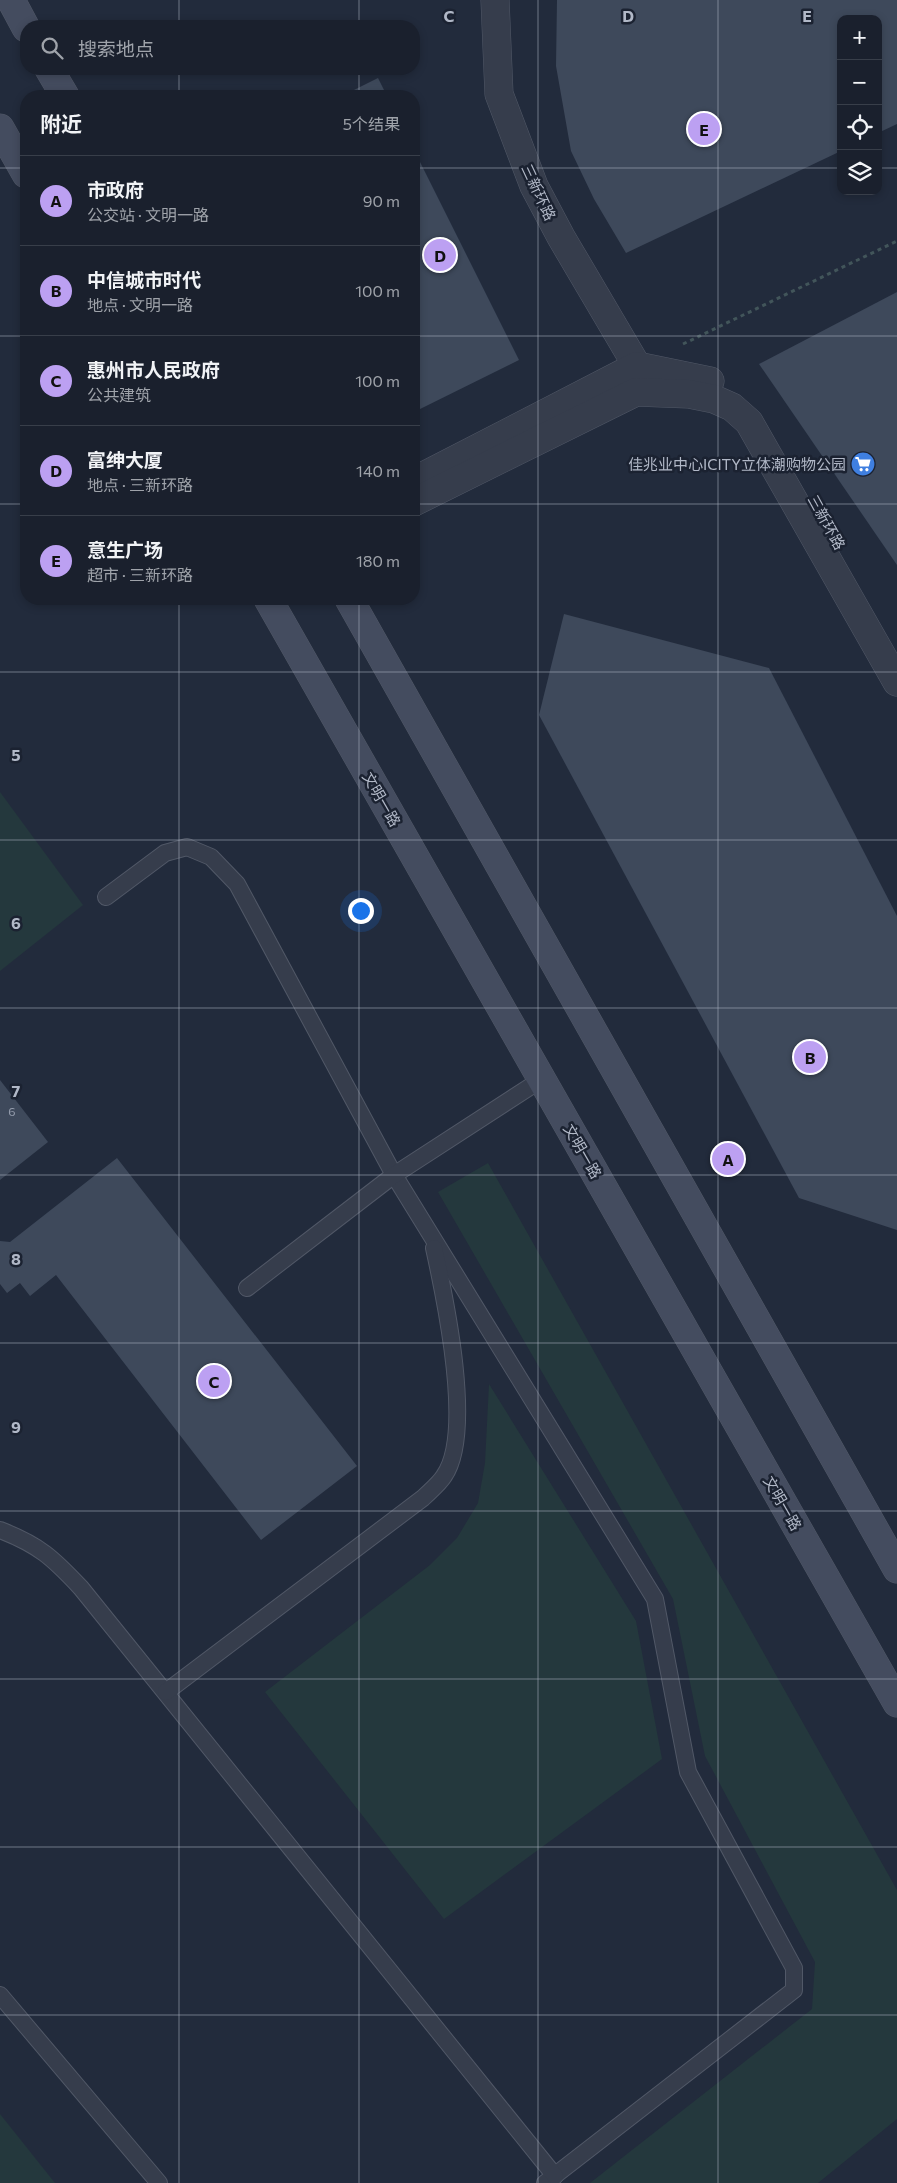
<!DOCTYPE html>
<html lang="zh">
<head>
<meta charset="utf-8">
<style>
	body { margin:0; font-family:Commissioner,"Noto Sans SC",sans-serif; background:#272d39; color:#f1f3f6 }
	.controls { position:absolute; right:15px; top:15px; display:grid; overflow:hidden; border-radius:10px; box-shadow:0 2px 8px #0003 }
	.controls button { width:45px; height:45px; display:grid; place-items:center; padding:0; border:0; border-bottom:1px solid #383e49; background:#1a202d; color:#f1f3f6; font:25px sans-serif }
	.you { position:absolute; left:360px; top:910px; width:18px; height:18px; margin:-12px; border:4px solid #fff; border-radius:50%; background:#1a73e8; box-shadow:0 0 0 8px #1a73e833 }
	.badge { display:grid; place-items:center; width:32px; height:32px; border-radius:50%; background:#bca0f2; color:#111; font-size:16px; font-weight:700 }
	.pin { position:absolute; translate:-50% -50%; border:2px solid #fff; box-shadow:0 1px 5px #0006 }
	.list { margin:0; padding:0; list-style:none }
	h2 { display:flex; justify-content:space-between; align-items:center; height:65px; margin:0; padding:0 20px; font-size:21px }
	h2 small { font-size:16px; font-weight:400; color:#9fa3aa }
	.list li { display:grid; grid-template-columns:32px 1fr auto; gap:15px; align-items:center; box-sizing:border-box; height:90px; padding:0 20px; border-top:1px solid #383e49 }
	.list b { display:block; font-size:19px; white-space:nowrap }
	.list p { margin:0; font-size:16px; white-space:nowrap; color:#9fa3aa }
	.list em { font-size:16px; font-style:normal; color:#9fa3aa }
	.icon { flex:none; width:28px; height:28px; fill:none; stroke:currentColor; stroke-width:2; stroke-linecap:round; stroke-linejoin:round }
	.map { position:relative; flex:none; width:897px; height:2183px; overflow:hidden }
	.search { position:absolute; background:#1a202d; box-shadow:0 2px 8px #0003; left:20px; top:20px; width:400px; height:55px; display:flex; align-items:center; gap:12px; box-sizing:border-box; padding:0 18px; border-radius:20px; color:#9fa3aa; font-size:19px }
	.panel { position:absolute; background:#1a202d; box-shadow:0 2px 8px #0003; left:20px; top:90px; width:400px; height:515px; border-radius:20px }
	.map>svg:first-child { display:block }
	.green { fill:#24383d }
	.building { fill:#3e495b }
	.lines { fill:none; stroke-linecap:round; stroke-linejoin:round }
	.lane-casing { stroke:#515867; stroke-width:18 }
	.street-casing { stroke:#515867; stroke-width:29 }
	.secondary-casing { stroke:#515867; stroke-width:29 }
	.path { stroke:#42555a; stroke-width:3; stroke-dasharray:4 4; stroke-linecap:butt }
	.lane { stroke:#363d4c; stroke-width:16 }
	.street { stroke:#363d4c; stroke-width:28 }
	.secondary { stroke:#444c5f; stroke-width:28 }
	.grid { fill:none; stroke:#b1b8c7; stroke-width:1; stroke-opacity:0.55 }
	.labels { text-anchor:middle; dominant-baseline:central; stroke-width:5; stroke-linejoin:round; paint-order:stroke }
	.number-label { font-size:12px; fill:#949cac }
	.street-label { font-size:15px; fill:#b1b8c7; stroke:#1b2231 }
	.poi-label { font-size:15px; fill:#b1b8c7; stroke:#1b2231; text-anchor:end }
	.grid-label { font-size:16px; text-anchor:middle; font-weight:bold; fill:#b1b8c7; stroke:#1b2231; stroke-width:5; stroke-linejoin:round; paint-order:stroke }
</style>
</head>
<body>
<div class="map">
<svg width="897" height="2183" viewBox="0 0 897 2183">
	<rect width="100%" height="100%" fill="#222b3c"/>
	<g class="green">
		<polygon points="0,792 83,905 0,971"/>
		<polygon points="488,1163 897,1890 897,2119 818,2183 590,2183 812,2009 815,1962 705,1756 673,1599 438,1192"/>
		<polygon points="489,1384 636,1621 662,1759 444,1919 265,1692 430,1565 457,1538 478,1503 485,1463"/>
		<polygon points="0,2114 55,2183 0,2183"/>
	</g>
	<g class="building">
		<polygon points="557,0 897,0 897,124 878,133 878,19 841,19 841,151 626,253 594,199 571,151 556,66"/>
		<polygon points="378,78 387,96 342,96"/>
		<polygon points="414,150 519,360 414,412"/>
		<polygon points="897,292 897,565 759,364"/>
		<polygon points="564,614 769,668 897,916 897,1230 799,1198 539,715"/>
		<polygon points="0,1080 48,1142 0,1180"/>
		<polygon points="117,1158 357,1466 261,1540 56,1275 30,1296 20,1283 7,1293 0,1284 0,1241 10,1242"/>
	</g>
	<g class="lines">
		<defs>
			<g id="lane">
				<polyline points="106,897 165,853 187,847 211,857 237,884 394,1175 655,1599 688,1772 794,1968 794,1990 545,2183"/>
				<polyline points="247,1288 394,1175 542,1079"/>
				<path d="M0 1530C39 1545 53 1558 81 1588L555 2176"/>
				<path d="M166 1692 423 1498C430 1491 439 1484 444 1476 474 1433 445 1298 434 1248"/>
				<polyline points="0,1995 159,2183"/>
			</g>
			<g id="street">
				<polyline points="495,0 499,94 534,186 561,237 637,366 648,381"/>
				<polyline points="414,481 637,366 710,381"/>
				<polyline points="414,502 636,392 689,394 714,399 732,407 749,422 897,682"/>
			</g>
			<g id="secondary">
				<polyline points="11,0 26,28"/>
				<polyline points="49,69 65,96"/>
				<polyline points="0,128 26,174"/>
				<polyline points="268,599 897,1703"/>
				<polyline points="349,599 897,1569"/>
			</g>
		</defs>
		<use href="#lane" class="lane-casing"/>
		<use href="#street" class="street-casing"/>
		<use href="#secondary" class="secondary-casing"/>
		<polyline class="path" points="683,344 897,241"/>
		<use href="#lane" class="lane"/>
		<use href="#street" class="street"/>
		<use href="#secondary" class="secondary"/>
	</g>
	<path class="grid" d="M179 0V26M359 0V26M538 0V2183M718 0V2183M179 69V96M359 69V96M0 168H26M414 168H841M878 168H897M0 336H26M414 336H897M0 504H26M414 504H897M179 599V2183M359 599V2183M0 672H897M0 840H897M0 1008H897M0 1175H897M0 1343H897M0 1511H897M0 1679H897M0 1847H897M0 2015H897"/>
	<defs>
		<symbol id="supermarket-disc" viewBox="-11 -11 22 22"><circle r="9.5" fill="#3f7fe0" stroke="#1b2231"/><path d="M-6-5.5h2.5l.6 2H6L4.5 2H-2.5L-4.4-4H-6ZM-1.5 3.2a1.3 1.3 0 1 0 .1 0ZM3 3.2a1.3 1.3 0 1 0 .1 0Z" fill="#fff"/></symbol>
	</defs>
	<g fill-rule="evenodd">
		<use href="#supermarket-disc" x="849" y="450" width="28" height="28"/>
	</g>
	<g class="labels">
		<g class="number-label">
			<text x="12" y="1111">6</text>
		</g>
		<g class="street-label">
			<text transform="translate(539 192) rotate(65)">三新环路</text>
			<text transform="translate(827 522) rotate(61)">三新环路</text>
			<text transform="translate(382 799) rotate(60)">文明一路</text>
			<text transform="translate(583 1151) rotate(60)">文明一路</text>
			<text transform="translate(783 1503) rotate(60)">文明一路</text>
		</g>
		<g class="poi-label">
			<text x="846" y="464">佳兆业中心ICITY立体潮购物公园</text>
		</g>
	</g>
	<g class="grid-label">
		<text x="449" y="22">C</text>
		<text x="628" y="22">D</text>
		<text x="807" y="22">E</text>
		<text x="16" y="761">5</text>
		<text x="16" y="929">6</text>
		<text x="16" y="1097">7</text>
		<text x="16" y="1265">8</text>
		<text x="16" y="1433">9</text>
	</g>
</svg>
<div class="controls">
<button>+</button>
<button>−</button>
<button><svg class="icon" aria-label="locate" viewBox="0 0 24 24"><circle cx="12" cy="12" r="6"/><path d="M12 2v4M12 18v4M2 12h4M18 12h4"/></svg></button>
<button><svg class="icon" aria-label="layers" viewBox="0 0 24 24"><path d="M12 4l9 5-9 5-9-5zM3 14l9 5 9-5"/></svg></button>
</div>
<div class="you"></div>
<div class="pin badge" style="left:728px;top:1159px">A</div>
<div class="pin badge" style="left:810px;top:1057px">B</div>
<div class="pin badge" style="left:214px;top:1381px">C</div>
<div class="pin badge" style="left:440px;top:255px">D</div>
<div class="pin badge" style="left:704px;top:129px">E</div>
<div class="search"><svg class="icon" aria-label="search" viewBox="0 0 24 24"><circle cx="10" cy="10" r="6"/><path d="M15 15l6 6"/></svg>搜索地点</div>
<section class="panel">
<h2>附近<small>5个结果</small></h2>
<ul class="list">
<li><span class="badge">A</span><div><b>市政府</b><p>公交站 · 文明一路</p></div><em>90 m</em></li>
<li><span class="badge">B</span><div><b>中信城市时代</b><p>地点 · 文明一路</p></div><em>100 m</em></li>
<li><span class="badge">C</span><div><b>惠州市人民政府</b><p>公共建筑</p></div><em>100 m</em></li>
<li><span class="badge">D</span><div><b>富绅大厦</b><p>地点 · 三新环路</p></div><em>140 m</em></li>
<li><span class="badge">E</span><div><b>意生广场</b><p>超市 · 三新环路</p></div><em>180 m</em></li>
</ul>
</section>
</div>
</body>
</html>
